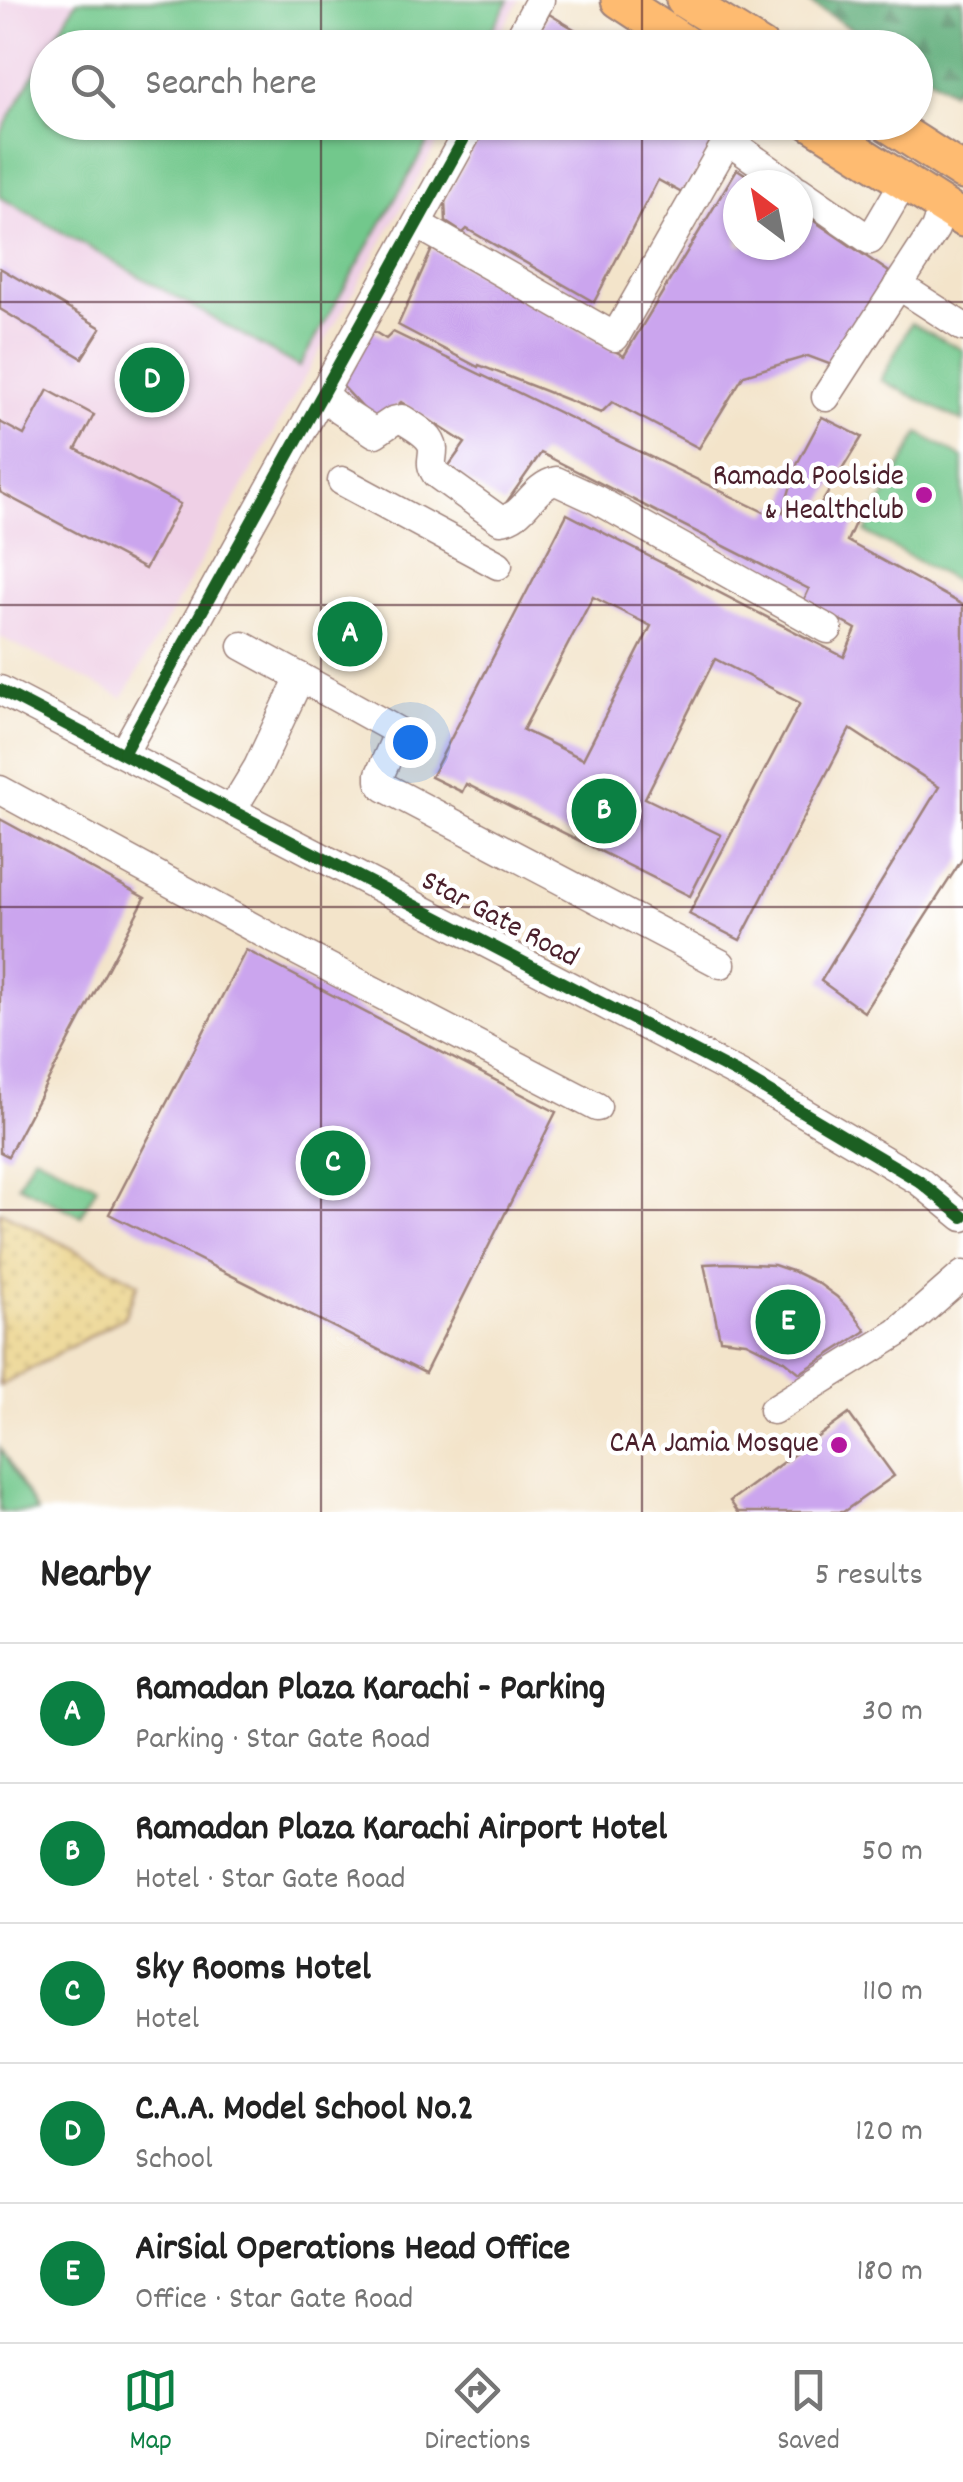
<!DOCTYPE html>
<html lang="en">
<head>
<meta charset="utf-8">
<style>
	body { margin:0; font-family:Dekko,sans-serif; background:#f2f2f2; color:#222 }
	.compass { position:absolute; left:723px; top:170px; width:90px; height:90px; border-radius:50%; background:#fff; box-shadow:0 2px 8px #0004; rotate:328deg }
	.you { position:absolute; left:410px; top:742px; width:35px; height:35px; margin:-25px; border:8px solid #fff; border-radius:50%; background:#1a73e8; box-shadow:0 0 0 15px #1a73e833 }
	.badge { display:grid; place-items:center; width:65px; height:65px; border-radius:50%; background:#0b8043; color:#fff; font-size:32px; font-weight:700 }
	.pin { position:absolute; translate:-50% -50%; border:5px solid #fff; box-shadow:0 2px 10px #0006 }
	.list { margin:0; padding:0; list-style:none }
	h2 { display:flex; justify-content:space-between; align-items:center; height:130px; margin:0; padding:0 40px; font-size:42px }
	h2 small { font-size:32px; font-weight:400; color:#767676 }
	.list li { display:grid; grid-template-columns:65px 1fr auto; gap:30px; align-items:center; box-sizing:border-box; height:140px; padding:0 40px; border-top:2px solid #e0e0e0 }
	.list b { display:block; font-size:38px; white-space:nowrap }
	.list p { margin:0; font-size:32px; white-space:nowrap; color:#767676 }
	.list em { font-size:32px; font-style:normal; color:#767676 }
	.icon { flex:none; width:55px; height:55px; fill:none; stroke:currentColor; stroke-width:2; stroke-linecap:round; stroke-linejoin:round }
	.map { position:relative; flex:none; width:963px; height:1512px; overflow:hidden }
	.search { position:absolute; background:#fff; box-shadow:0 2px 8px #0004; left:30px; right:30px; top:30px; height:110px; display:flex; align-items:center; gap:25px; box-sizing:border-box; padding:0 35px; border-radius:55px; color:#767676; font-size:38px }
	.sheet { height:830px; background:#fff }
	nav { display:flex; justify-content:space-around; align-items:center; box-sizing:border-box; height:140px; border-top:2px solid #e0e0e0; background:#fff; font-size:28px; color:#767676 }
	nav a { display:grid; justify-items:center; gap:5px }
	nav .on { color:#0b8043 }
	.map>svg:first-child { display:block }
	.built { fill:#efd0e6 }
	.grass { fill:#72c88c; stroke:#5e745c; stroke-width:2.5 }
	.forest { fill:url(#forest-firs); stroke:#546652; stroke-width:2.5 }
	.sand { fill:url(#sand-dots); stroke:#9c7c64; stroke-width:2.5 }
	.building { fill:#cba5ee; fill-rule:evenodd }
	.lines { fill:none; stroke-linecap:round; stroke-linejoin:round }
	.minor-casing { stroke:#9e827a; stroke-width:31 }
	.major-casing { stroke:#9e827a; stroke-width:39 }
	.minor { stroke:#fff; stroke-width:28 }
	.major { stroke:#febb71; stroke-width:35 }
	.cycleway-casing { stroke:#fff; stroke-width:19 }
	.cycleway { stroke:#1b5e20; stroke-width:12 }
	.grid { fill:none; stroke:#4a1f2b; stroke-width:2.5; stroke-opacity:0.55 }
	.poi-dot { fill:#b5179e; stroke:#fff; stroke-width:4 }
	.labels { text-anchor:middle; dominant-baseline:central; stroke-width:9; stroke-linejoin:round; paint-order:stroke }
	.poi-label { font-size:30px; fill:#4a1f2b; stroke:#fff; text-anchor:end }
	.street-label { font-size:30px; fill:#4a1f2b; stroke:#fff }
</style>
</head>
<body>
<div class="map">
<svg width="963" height="1512" viewBox="0 0 963 1512">
	<defs>
		<pattern id="forest-firs" width="22" height="20" patternUnits="userSpaceOnUse" patternTransform="scale(2.5)"><rect width="22" height="20" fill="#5dac78"/><path d="M5 1l3.5 6h-7zM16 11l3.5 6h-7z" fill="#4f8b63"/></pattern>
		<pattern id="sand-dots" width="8" height="8" patternUnits="userSpaceOnUse" patternTransform="scale(2.5)"><rect width="8" height="8" fill="#eeda9e"/><path d="M2 2h.1M6 6h.1" fill="none" stroke="#cebb88" stroke-width="1.8" stroke-linecap="round"/></pattern>
	</defs>
	<rect width="100%" height="100%" fill="#fff"/>
	<filter id="ink" filterUnits="userSpaceOnUse"><feTurbulence type="fractalNoise" baseFrequency=".01" numOctaves="2"/><feDisplacementMap in="SourceGraphic" scale="20" xChannelSelector="R" yChannelSelector="G"/><feConvolveMatrix kernelMatrix="1 2 1 2 8 2 1 2 1" color-interpolation-filters="sRGB"/></filter>
	<filter id="wash" filterUnits="userSpaceOnUse"><feTurbulence type="fractalNoise" baseFrequency=".0048" numOctaves="4" result="noise"/><feDisplacementMap in="SourceGraphic" scale="40" xChannelSelector="R" yChannelSelector="G"/><feGaussianBlur stdDeviation="2.25" result="paint"/><feColorMatrix in="noise" values="0 0 0 0 0 0 0 0 0 0 0 0 0 0 0 0 0 1.4 0 .05"/><feComposite in="paint" operator="in"/></filter>
	<g filter="url(#wash)">
		<rect width="100%" height="100%" fill="#f3e4ca"/>
		<polygon class="built" points="0,0 519,0 492,47 48,48 48,122 449,123 123,698 0,637"/>
		<g class="grass">
			<polygon points="77,0 509,0 482,47 50,47"/>
			<polygon points="47,51 48,122 439,123 299,367 0,197 0,134"/>
			<polygon points="911,323 963,350 963,422 881,380"/>
			<polygon points="919,433 963,458 963,586 865,532"/>
			<polygon points="34,1155 97,1186 81,1216 18,1185"/>
			<polygon points="0,1448 37,1512 0,1512"/>
		</g>
		<polygon class="forest" points="805,0 963,0 963,75 952,92 916,69 916,48 881,47"/>
		<polygon class="sand" points="0,1211 138,1283 124,1317 0,1386"/>
		<g id="blocks">
			<g class="building">
				<polygon points="549,14 606,48 530,48"/>
				<polygon points="488,122 698,122 720,138 682,193 658,180 594,302 467,229 463,233 446,222 445,200"/>
				<polygon points="737,169 762,185 738,185 738,245 798,245 798,210 889,272 837,367 808,356 744,375 699,448 612,402 601,413 479,365 478,367 398,325 432,249 624,356"/>
				<polygon points="0,268 101,328 82,358 0,309"/>
				<path d="M370 329 386 339 393 332 768 514 775 505 783 512 798 462 822 417 862 437 821 504 855 523 847 541 963 605V858L864 1012 821 981 939 787 850 729 740 940 689 914 800 703 715 659 645 798 721 835 690 896 466 784 462 792 431 777 567 514 844 657 856 629 804 600 809 589 541 453 504 506 448 467 465 443 401 402 377 423 339 382ZM593 597 651 626 583 759 523 730Z"/>
				<polygon points="48,390 94,415 76,449 180,504 145,569 0,492 0,422 24,435"/>
				<polygon points="0,819 145,898 8,1156 0,1152"/>
				<polygon points="246,950 556,1112 425,1373 109,1214"/>
				<polygon points="728,1263 774,1265 795,1272 818,1283 837,1297 853,1313 866,1331 800,1373 785,1361 746,1342 720,1339 704,1264"/>
				<polygon points="849,1414 894,1476 843,1512 738,1512 730,1501"/>
			</g>
		</g>
	</g>
	<g filter="url(#ink)">
		<use href="#blocks" fill-opacity="0" stroke="#9e827a" stroke-width="2.5"/>
		<g class="lines">
			<defs>
				<g id="minor">
					<polyline points="514,48 540,0"/>
					<polyline points="727,140 791,185"/>
					<polyline points="798,190 870,240 904,182"/>
					<polyline points="417,224 615,337 738,122"/>
					<polyline points="898,285 963,327"/>
					<path d="M323 394 340 410 375 433 393 421 402 419C412 426 432 435 433 449 433 461 429 463 436 474L500 520C526 517 531 487 556 481L597 500 828 629"/>
					<polyline points="826,397 935,229 943,206"/>
					<polyline points="342,481 498,565"/>
					<polyline points="243,646 300,677"/>
					<polyline points="0,690 742,1076 919,1181 963,1217"/>
					<polyline points="124,752 473,122"/>
					<polyline points="0,790 276,940 597,1107"/>
					<polyline points="232,810 258,767 300,677 399,732 380,774 380,781 384,787 721,964"/>
					<polyline points="773,1410 897,1333 963,1275"/>
				</g>
				<g id="major">
					<polyline points="619,0 692,48"/>
					<polyline points="684,0 762,48"/>
					<polyline points="810,122 963,219"/>
					<polyline points="885,122 963,172"/>
				</g>
			</defs>
			<use href="#minor" class="minor-casing"/>
			<use href="#major" class="major-casing"/>
			<use href="#minor" class="minor"/>
			<use href="#major" class="major"/>
			<defs>
				<g id="cycleway">
					<polyline points="0,690 742,1076 919,1181 963,1217"/>
					<polyline points="124,752 473,122"/>
				</g>
			</defs>
			<use href="#cycleway" class="cycleway-casing"/>
			<use href="#cycleway" class="cycleway"/>
		</g>
	</g>
	<path class="grid" d="M321 0V48M642 0V48M321 122V1512M642 122V1512M0 302H963M0 605H963M0 907H963M0 1210H963"/>
	<g class="poi-dot">
		<circle cx="924" cy="495" r="10"/>
		<circle cx="839" cy="1445" r="10"/>
	</g>
	<g class="labels">
		<g class="poi-label">
			<text x="904" y="478">Ramada Poolside<tspan x="904" dy="34">&amp; Healthclub</tspan></text>
			<text x="819" y="1445">CAA Jamia Mosque</text>
		</g>
		<g class="street-label">
			<text transform="translate(499 921) rotate(28)">Star Gate Road</text>
		</g>
	</g>
</svg>
<svg class="compass" viewBox="-18 -18 36 36"><path d="M0-13l5 13h-10z" fill="#e53935"/><path d="M0 13l5-13h-10z" fill="#767676"/></svg>
<div class="you"></div>
<div class="pin badge" style="left:350px;top:634px">A</div>
<div class="pin badge" style="left:604px;top:811px">B</div>
<div class="pin badge" style="left:333px;top:1163px">C</div>
<div class="pin badge" style="left:152px;top:380px">D</div>
<div class="pin badge" style="left:788px;top:1322px">E</div>
<div class="search"><svg class="icon" aria-label="search" viewBox="0 0 24 24"><circle cx="10" cy="10" r="6"/><path d="M15 15l6 6"/></svg>Search here</div>
</div>
<section class="sheet">
<h2>Nearby<small>5 results</small></h2>
<ul class="list">
<li><span class="badge">A</span><div><b>Ramadan Plaza Karachi - Parking</b><p>Parking · Star Gate Road</p></div><em>30 m</em></li>
<li><span class="badge">B</span><div><b>Ramadan Plaza Karachi Airport Hotel</b><p>Hotel · Star Gate Road</p></div><em>50 m</em></li>
<li><span class="badge">C</span><div><b>Sky Rooms Hotel</b><p>Hotel</p></div><em>110 m</em></li>
<li><span class="badge">D</span><div><b>C.A.A. Model School No.2</b><p>School</p></div><em>120 m</em></li>
<li><span class="badge">E</span><div><b>AirSial Operations Head Office</b><p>Office · Star Gate Road</p></div><em>180 m</em></li>
</ul>
</section>
<nav>
<a class="on"><svg class="icon" aria-label="map" viewBox="0 0 24 24"><path d="M3 6l6-2 6 2 6-2v14l-6 2-6-2-6 2zM9 4v14M15 6v14"/></svg>Map</a>
<a><svg class="icon" aria-label="directions" viewBox="0 0 24 24"><path d="M12 3l9 9-9 9-9-9zM9 14v-3h6M13 9l2 2-2 2"/></svg>Directions</a>
<a><svg class="icon" aria-label="saved" viewBox="0 0 24 24"><path d="M7 4h10v16l-5-4-5 4z"/></svg>Saved</a>
</nav>
</body>
</html>
